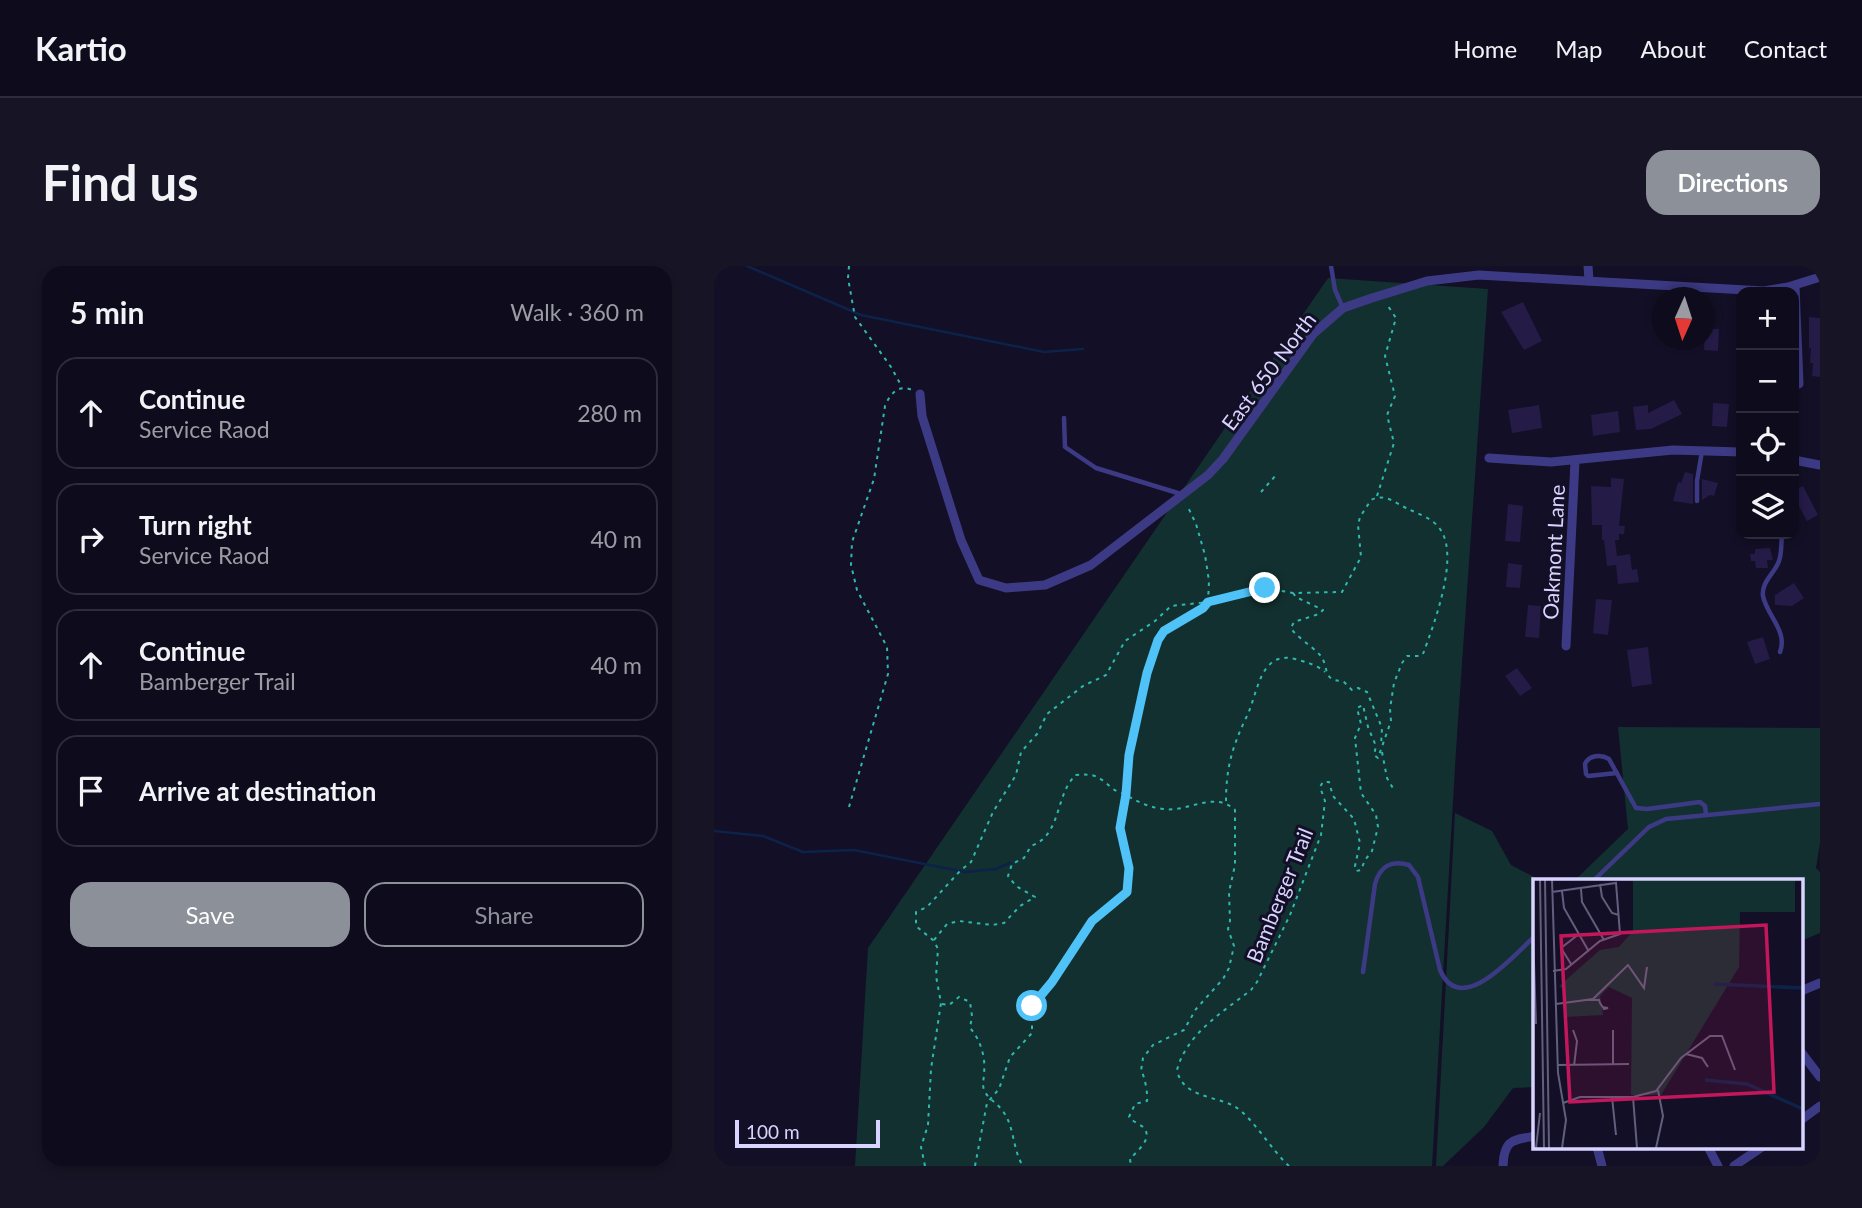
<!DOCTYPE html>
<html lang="en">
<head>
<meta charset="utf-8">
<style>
	body { margin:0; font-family:Lato,sans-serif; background:#171425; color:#f1f3f6 }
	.controls { position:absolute; right:21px; top:21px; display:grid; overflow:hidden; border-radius:14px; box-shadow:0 4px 10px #0003 }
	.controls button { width:63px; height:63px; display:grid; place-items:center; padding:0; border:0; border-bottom:2px solid #2e2b3b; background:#0e0b1c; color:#f1f3f6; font:35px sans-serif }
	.compass { position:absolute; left:938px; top:21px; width:63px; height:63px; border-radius:50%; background:#0e0b1c; box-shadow:0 4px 10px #0003; rotate:183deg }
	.scale { position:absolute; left:21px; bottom:18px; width:145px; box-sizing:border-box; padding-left:7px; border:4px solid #d9d4ff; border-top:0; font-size:19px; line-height:24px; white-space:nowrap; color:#d9d4ff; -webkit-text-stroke:5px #130f26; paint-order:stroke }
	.stop { position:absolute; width:21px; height:21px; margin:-16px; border:5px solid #4fc3f7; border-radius:50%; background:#fff }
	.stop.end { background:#4fc3f7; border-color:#fff; box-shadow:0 2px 7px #0008 }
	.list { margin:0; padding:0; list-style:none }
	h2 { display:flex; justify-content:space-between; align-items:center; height:91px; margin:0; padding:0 28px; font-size:30px }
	h2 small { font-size:23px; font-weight:400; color:#9b9ba3 }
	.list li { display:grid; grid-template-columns:46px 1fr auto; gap:21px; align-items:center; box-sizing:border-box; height:112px; margin:0 14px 14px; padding:0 14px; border:2px solid #2e2b3b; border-radius:21px }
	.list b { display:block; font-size:26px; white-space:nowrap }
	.list p { margin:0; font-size:23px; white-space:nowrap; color:#9b9ba3 }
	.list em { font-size:23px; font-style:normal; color:#9b9ba3 }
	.actions { display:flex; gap:14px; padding:21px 28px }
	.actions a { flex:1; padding:16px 0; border:2px solid #8c9099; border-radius:21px; text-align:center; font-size:24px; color:#8c9099 }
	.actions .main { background:#8c9099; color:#fff }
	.icon { flex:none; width:38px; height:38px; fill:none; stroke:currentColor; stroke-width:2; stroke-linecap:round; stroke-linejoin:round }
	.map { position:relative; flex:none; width:1106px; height:900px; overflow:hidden; border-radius:21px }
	header { display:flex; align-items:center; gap:42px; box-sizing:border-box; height:98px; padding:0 35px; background:#0e0b1c; border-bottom:2px solid #2e2b3b }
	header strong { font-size:33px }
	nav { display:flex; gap:38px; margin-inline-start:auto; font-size:24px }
	.intro { display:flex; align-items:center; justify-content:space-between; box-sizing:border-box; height:168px; padding:0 42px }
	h1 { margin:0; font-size:49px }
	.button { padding:18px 32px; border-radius:21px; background:#8c9099; color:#fff; font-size:24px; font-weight:700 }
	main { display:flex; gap:42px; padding:0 42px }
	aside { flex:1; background:#0e0b1c; border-radius:21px; box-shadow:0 4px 10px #0003 }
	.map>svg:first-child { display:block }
	.green { fill:#12302f }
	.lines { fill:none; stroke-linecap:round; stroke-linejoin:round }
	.stream { stroke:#0c2248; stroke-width:2.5 }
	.building { fill:#241b47 }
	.path { stroke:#2fb8b0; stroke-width:2; stroke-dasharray:3.5 5; stroke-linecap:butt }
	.service { stroke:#3d3a85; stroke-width:4.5 }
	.minor { stroke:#3d3a85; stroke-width:9 }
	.route { stroke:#4fc3f7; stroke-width:9 }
	.labels { text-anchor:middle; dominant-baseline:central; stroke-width:6; stroke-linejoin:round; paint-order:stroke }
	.street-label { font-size:21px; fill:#d9d4ff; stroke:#130f26 }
	.inset-river { fill:none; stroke:#0c2248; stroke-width:3.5 }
	.inset-road { fill:none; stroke:#625e7d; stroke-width:2 }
	.view { fill:#c2185b; fill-opacity:0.15; stroke:#c2185b; stroke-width:3.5 }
	.inset-edge { fill:none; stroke:#d9d4ff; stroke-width:3.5 }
</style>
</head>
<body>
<header>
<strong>Kartio</strong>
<nav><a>Home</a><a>Map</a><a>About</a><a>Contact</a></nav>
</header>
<div class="intro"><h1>Find us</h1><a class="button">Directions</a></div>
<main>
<aside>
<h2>5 min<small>Walk · 360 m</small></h2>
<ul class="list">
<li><svg class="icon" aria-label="ahead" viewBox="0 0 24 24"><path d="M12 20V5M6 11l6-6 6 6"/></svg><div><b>Continue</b><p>Service Raod</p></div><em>280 m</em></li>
<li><svg class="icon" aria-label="right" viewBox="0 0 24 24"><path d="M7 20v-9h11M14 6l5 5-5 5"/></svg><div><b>Turn right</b><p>Service Raod</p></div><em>40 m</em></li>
<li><svg class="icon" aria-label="ahead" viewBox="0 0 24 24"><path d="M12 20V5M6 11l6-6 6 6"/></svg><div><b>Continue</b><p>Bamberger Trail</p></div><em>40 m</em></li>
<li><svg class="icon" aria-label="arrive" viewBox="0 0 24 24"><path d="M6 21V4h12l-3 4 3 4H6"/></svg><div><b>Arrive at destination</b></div></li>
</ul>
<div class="actions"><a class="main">Save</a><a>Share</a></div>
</aside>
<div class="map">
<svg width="1106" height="900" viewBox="0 0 1106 900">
	<rect width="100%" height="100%" fill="#130f26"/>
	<g class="green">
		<polygon points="614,12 774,23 742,484 718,900 141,900 154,682"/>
		<polygon points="904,461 1106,462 1106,577 1102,602 1106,606 1106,667 1087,675 1087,615 851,615 862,613 914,563"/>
		<polygon points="741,547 778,565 797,599 828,615 821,615 821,821 799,822 770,861 729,900 722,900"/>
	</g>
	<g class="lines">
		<g class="stream">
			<polyline points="33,0 147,49 330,86 369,83"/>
			<polyline points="0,565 49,570 89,586 140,584 251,606 282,603 296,597"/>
		</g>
	</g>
	<g class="building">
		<polygon points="809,36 828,75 810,84 787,46"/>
		<polygon points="1095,51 1106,52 1106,111 1098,110 1099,97 1096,97 1097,82 1095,82"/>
		<polygon points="991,63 1005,63 1004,85 990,84"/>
		<polygon points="960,134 968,148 937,163 922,164 919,141 934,139 934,147"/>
		<polygon points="999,137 1015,138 1013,161 998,160"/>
		<polygon points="825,139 828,162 798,167 794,144"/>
		<polygon points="904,145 906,166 879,170 877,149"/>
		<polygon points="971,206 979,208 979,238 959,235 964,216 967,217"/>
		<polygon points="897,212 910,213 905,260 911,260 910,268 905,268 905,274 901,274 903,290 916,288 918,304 923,303 925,316 904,318 902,299 893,300 890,274 888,274 888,259 878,259 877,220 897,221"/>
		<polygon points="988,213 1004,217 1000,230 996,229 988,234"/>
		<polygon points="1089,220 1104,249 1093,255 1080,231 1080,224"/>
		<polygon points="794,238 809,240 806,276 791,275"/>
		<polygon points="1056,282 1059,294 1053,294 1054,302 1042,302 1041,295 1037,295 1036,288 1041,288 1041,283"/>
		<polygon points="794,297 808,299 806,322 792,321"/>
		<polygon points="1080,317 1090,332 1078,340 1061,339 1061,329"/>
		<polygon points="882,333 898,334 894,369 879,367"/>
		<polygon points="814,339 827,340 825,372 811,371"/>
		<polygon points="1049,371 1056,393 1041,398 1033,376"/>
		<polygon points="934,381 938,418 918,421 913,384"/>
		<polygon points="803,402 818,422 806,430 791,410"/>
	</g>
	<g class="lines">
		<g class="path">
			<polyline points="135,0 134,12 141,51 177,101 188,121"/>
			<polyline points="547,226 563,208"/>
			<polyline points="663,230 680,177 673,149 681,130 671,90 682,52 672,37"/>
			<path d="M579 327 582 331 609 344 605 348 580 356 577 362C580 369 598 380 606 389 616 401 607 415 629 415L638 424 644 422 653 426 668 462 667 480"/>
			<polyline points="668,486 673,512 680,524"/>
			<path d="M512 535C512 503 518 481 532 452 544 429 545 384 581 393 592 396 603 399 611 406"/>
			<path d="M135 541 174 408 173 381 143 324 137 299 138 276 160 213 171 140C176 128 184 118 198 124"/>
			<path d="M220 674 233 658 245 655 278 659 290 657 306 640 321 631 302 620 294 610 298 598 310 592 317 580C342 571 342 544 352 523 354 518 358 513 361 509 382 507 385 511 399 523 403 526 409 527 414 530 426 537 435 541 449 543 473 547 500 524 521 544V599L515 626 516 655 514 663 520 680 515 702 509 713 482 743 470 764 439 779 429 792 427 805C431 810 434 829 433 835L421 838 415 851C419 856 426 858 430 862 439 873 423 885 416 893L417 900"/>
			<path d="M228 738 235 739 245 731 256 736 258 750 256 762C266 773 272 791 270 807 270 813 268 818 270 824 274 833 282 836 288 844 301 860 298 883 309 900"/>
			<path d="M211 900 207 881 214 859 217 803 227 737 222 710 224 683 220 675 202 660V646L213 641 246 605 257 596 279 546 302 509 307 486 323 468 333 448 369 420 392 409 411 375 441 355 457 340 494 336 551 322 579 327 628 326 647 291 644 259 646 251 657 234C670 227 680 236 692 242 704 248 720 252 728 266 744 295 720 358 709 388L705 390H693L688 397 680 417 676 443 677 455 664 492 660 489 662 480 654 461 649 439 643 442 647 458 641 472 647 527 662 549 664 561 658 585 651 594 647 604 642 605 641 600 646 577 640 553 619 530 615 516H609L606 521 611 535 607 569 576 649 543 716 537 724C509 746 473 767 463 804 468 831 501 830 520 840 537 849 558 885 575 900"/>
			<polyline points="261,900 273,837 285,823 296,791 318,767 318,740 338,716 378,655 413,626 415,602 406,562 412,528 415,489 433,407 444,374 450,365 489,342 494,336 495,315 491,289 482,258 473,239"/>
		</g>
		<g class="service">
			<polyline points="617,0 621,24 629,42"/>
			<polyline points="350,152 351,181 382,202 467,228"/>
			<polyline points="983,235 983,215 988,185"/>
			<path d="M1066 386C1074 365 1053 350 1049 330 1047 316 1061 307 1065 295 1068 287 1067 277 1068 268"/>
			<path d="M903 507 874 510 872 508 871 498C875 489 887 488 895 493L922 542 933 543 986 536 991 540 992 549"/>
			<polyline points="879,615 935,561 952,553 1106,538"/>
			<path d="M649 706 661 618C666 600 677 594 695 599L704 611 726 704C747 753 801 688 821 670"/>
		</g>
		<g class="minor">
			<polyline points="874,0 875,15"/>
			<polyline points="1081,20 1085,118"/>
			<polyline points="206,128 208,150 247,274 265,314 292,322 331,319 377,299 494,209 509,193 599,68 629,42 658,32 713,15 765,9 1050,25 1074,21 1106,11"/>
			<polyline points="775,192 837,196 959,184 1027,186"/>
			<polyline points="1080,194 1106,199"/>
			<polyline points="852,380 861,195"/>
			<polyline points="1087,725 1106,717"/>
			<polyline points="1087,786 1106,811"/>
			<polyline points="1087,854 1106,840"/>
			<polyline points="883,881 888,900"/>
			<polyline points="994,881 1004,900"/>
			<path d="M789 900C790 874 798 874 821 870"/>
			<polyline points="1020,900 1048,881"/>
		</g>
	</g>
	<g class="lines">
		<polyline class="route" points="318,740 338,716 378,655 413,626 415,602 406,562 412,528 415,489 433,407 444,374 450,365 489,342 494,336 551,322"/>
	</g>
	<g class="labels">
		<g class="street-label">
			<text transform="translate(554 105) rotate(-53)">East 650 North</text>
			<text transform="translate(839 286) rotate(-87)">Oakmont Lane</text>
			<text transform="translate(565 629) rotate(-68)">Bamberger Trail</text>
		</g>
	</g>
	<g transform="translate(819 613)">
		<rect width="270" height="270" fill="#130f26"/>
		<path d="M100 0H262V33H207L206 88 128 216H98L99 119 76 108 67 117 70 136 31 138 32 112 26 107 67 71 86 68 100 52Z" fill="#12302f"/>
		<path class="inset-river" d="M181 105 270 109M172 201 214 205 270 230"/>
		<path class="inset-road" d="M7 0 11 269M12 0 16 269M19 0 25 194 33 241 29 269M67 5 69 18 79 34 86 36M48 10 49 23 71 61M29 12 31 29 55 71M19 13 83 4 87 55 67 62 33 90 20 92M0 52 3 145M38 85 28 69 46 55M53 121H66L67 124 71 130 75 129 69 128M23 125 60 120 95 86 111 109 114 88M40 151 44 162 41 187M80 151V185M153 175 169 179 175 188M25 186 96 185M79 218 83 256M100 218 104 269M30 224 47 218H100L123 212 148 179 177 157H189L202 191M3 269 7 234M123 269 130 237 125 211"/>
		<path class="view" d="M233 46 241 213 37 223 28 57Z"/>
		<rect width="270" height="270" class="inset-edge"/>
	</g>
</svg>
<div class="controls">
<button>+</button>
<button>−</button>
<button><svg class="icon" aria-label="locate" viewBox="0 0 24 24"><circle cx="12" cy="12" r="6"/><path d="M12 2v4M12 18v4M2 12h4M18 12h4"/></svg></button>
<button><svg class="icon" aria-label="layers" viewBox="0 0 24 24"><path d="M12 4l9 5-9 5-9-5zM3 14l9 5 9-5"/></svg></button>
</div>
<svg class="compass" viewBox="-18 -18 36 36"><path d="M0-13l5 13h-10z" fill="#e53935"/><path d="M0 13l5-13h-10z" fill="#9b9ba3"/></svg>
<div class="scale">100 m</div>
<div class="stop" style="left:318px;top:740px"></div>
<div class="stop end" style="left:551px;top:322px"></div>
</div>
</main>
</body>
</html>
